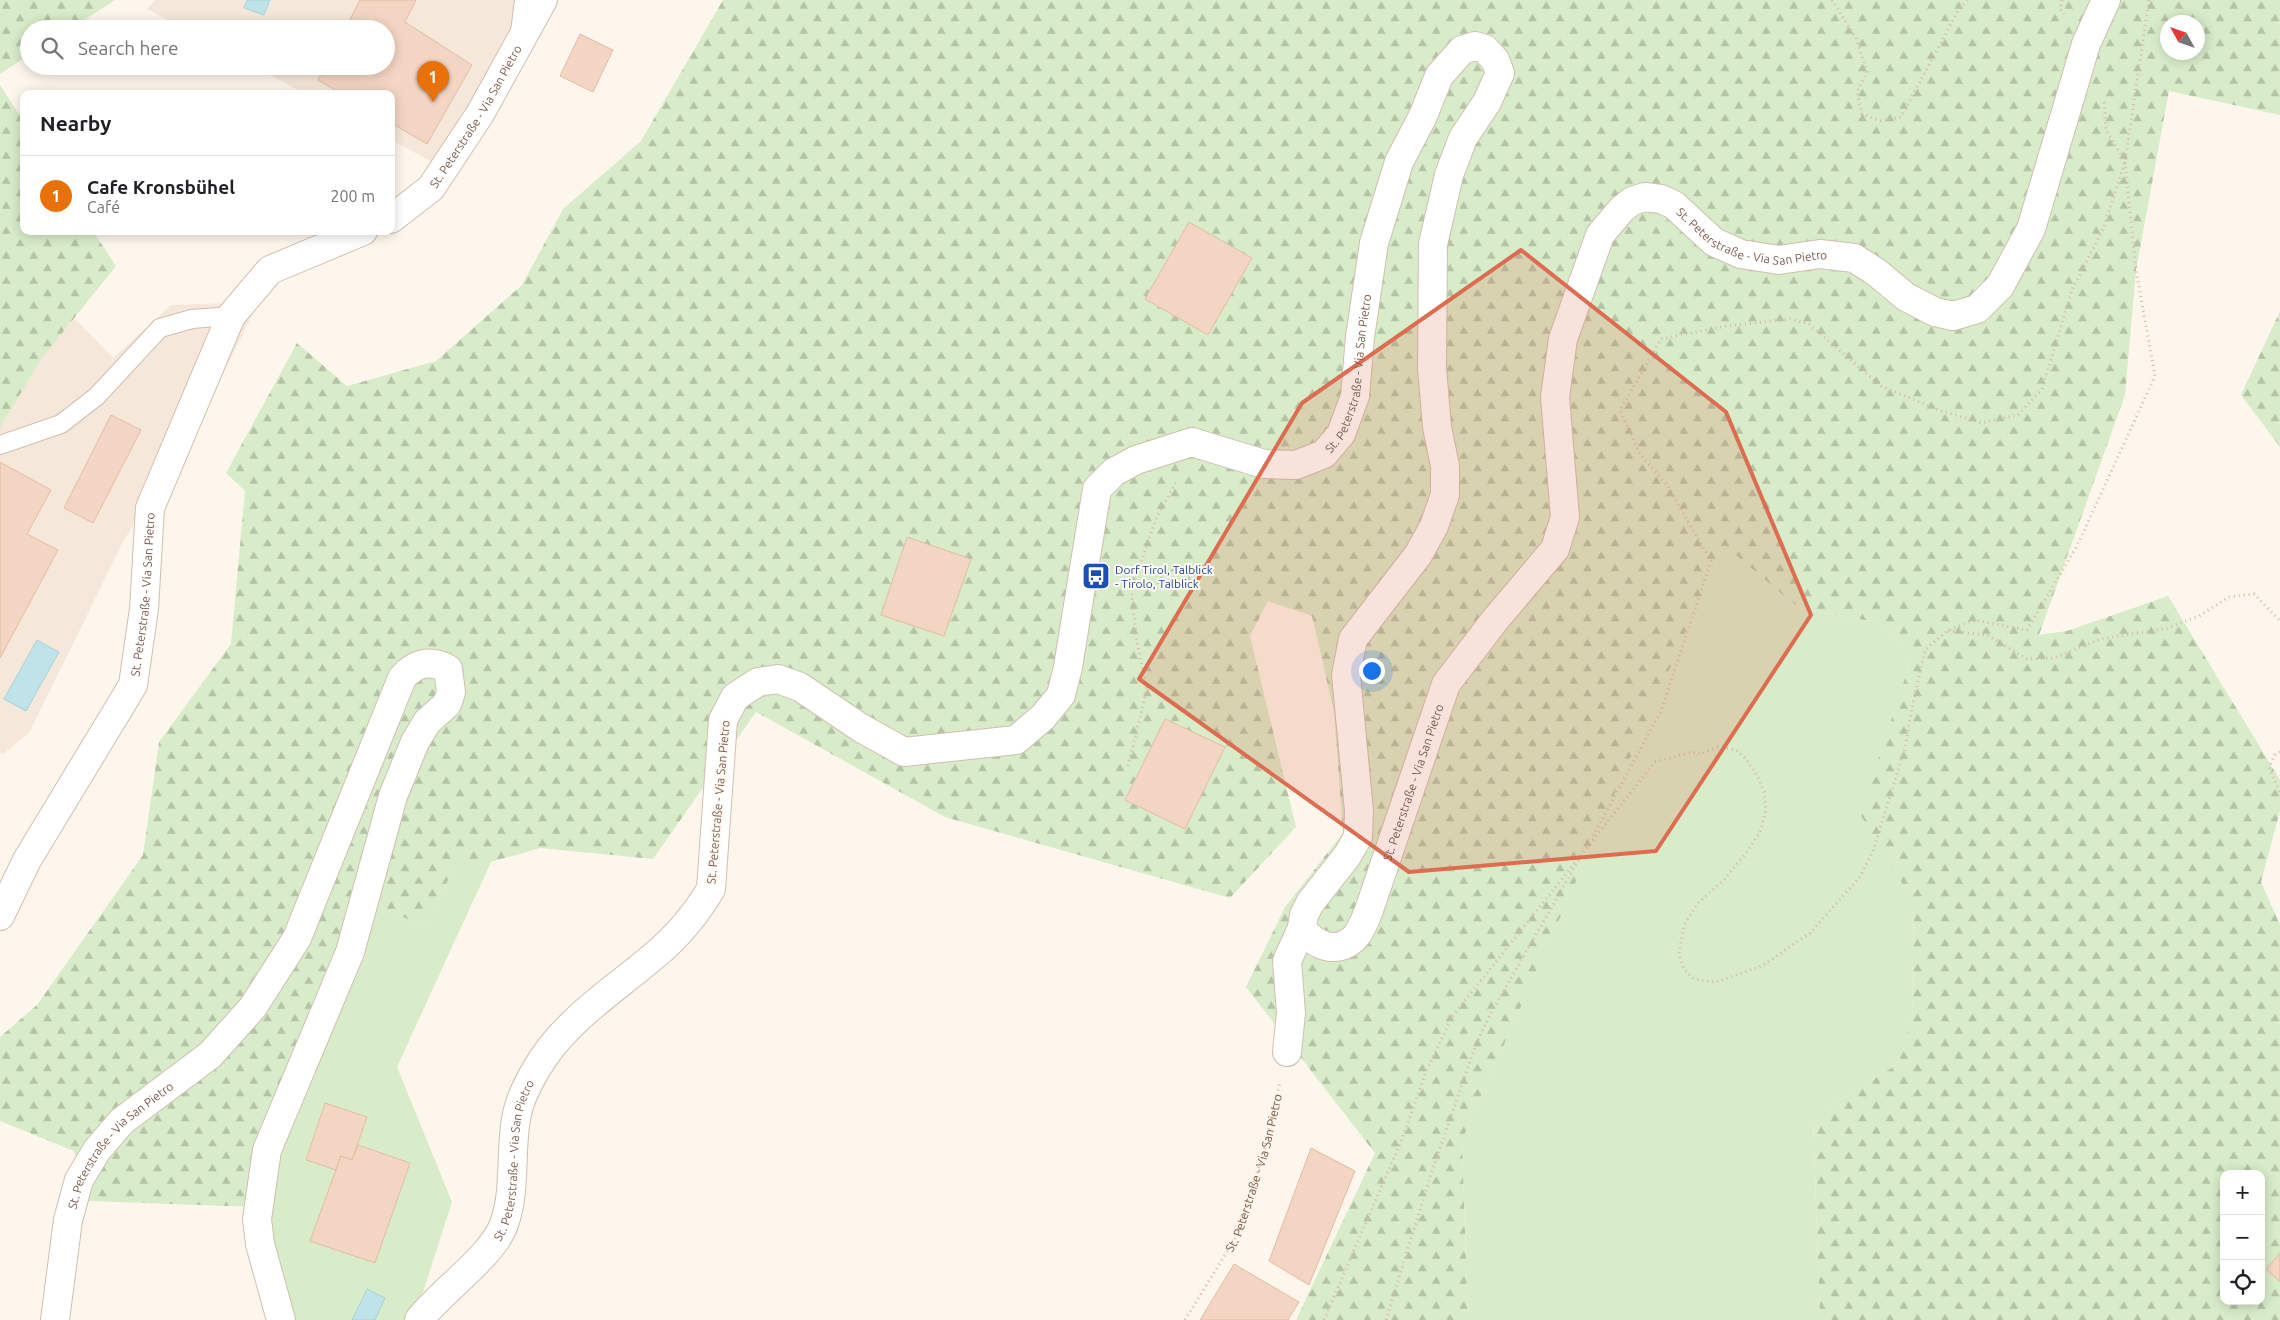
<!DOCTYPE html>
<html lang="en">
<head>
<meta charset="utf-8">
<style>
	body { margin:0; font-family:Ubuntu,sans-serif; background:#f2f2f2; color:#202124 }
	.controls { position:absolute; right:15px; bottom:15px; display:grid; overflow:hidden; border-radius:10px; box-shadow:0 2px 12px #0003 }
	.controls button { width:45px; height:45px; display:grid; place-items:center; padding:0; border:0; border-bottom:1px solid #e0e0e0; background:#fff; color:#202124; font:25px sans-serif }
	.compass { position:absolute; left:2160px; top:15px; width:45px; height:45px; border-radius:50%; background:#fff; box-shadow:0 2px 12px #0003; rotate:310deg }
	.you { position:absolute; left:1371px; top:670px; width:18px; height:18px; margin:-12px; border:4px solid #fff; border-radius:50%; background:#1a73e8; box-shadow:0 0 0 8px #1a73e833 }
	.badge { display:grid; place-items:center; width:32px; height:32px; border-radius:50%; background:#e76f51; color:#fff; font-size:16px; font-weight:700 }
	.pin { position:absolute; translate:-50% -41px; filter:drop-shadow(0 1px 2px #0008) }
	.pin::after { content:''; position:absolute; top:26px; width:18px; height:15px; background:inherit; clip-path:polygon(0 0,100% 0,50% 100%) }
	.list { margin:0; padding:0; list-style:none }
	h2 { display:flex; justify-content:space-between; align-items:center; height:65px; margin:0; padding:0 20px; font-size:21px }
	h2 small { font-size:16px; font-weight:400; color:#757577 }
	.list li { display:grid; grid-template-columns:32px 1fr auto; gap:15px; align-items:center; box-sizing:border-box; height:80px; padding:0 20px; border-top:1px solid #e0e0e0 }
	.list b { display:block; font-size:19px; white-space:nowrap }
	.list p { margin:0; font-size:16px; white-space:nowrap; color:#757577 }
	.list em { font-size:16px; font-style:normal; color:#757577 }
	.icon { flex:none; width:28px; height:28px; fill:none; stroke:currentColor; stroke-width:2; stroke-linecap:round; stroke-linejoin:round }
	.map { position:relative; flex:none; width:2280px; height:1320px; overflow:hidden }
	.search { position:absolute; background:#fff; box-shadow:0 2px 12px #0003; left:20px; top:20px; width:375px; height:55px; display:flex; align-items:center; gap:12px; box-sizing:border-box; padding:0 18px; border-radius:28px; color:#757577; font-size:19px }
	.panel { position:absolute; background:#fff; box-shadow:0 2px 12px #0003; left:20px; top:90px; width:375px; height:145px; border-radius:10px }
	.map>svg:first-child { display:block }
	.residential { fill:#f5e8da }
	.green { fill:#d8ecc9 }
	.forest { fill:url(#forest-firs); fill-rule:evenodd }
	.water { fill:#bfe3e8; stroke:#a5d3da }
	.building { fill:#f3d5c3; stroke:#e6bba3 }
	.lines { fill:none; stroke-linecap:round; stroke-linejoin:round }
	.lane-casing { stroke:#d1beb0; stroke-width:20 }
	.street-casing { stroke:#d1beb0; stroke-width:30 }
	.path { stroke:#d9b8a5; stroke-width:3; stroke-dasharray:1 4; stroke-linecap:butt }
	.lane { stroke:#fff; stroke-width:18 }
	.street { stroke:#fff; stroke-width:28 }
	.marked { fill:#dc6d51; fill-opacity:0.2; stroke:#dc6d51; stroke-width:4; stroke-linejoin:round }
	.labels { text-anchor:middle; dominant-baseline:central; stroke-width:4; stroke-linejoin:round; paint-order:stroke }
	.street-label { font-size:12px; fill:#7a5c4d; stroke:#fffaf3 }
	.transit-label { font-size:12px; fill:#164399; stroke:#fffaf3; text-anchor:start }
</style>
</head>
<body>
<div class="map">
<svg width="2280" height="1320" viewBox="0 0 2280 1320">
	<defs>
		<pattern id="forest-firs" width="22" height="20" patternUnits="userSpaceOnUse" patternTransform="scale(1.25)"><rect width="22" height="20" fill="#d8ecc9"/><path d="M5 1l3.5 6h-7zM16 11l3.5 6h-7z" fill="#b4c2a5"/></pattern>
	</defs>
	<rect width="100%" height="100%" fill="#fdf6ec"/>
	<g class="residential">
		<polygon points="155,0 558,0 536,43 455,174 391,140 391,94 305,94 254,66 386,66 386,29 184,29 147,9"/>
		<polygon points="228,303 252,315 207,406 124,540 29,733 3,754 0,752 0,428 42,358 74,318 113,358 171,305"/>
	</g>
	<g class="green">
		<polygon points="1724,544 1800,609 1882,623 1911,660 1861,814 1914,903 1912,1014 1898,1064 1813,1117 1820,1320 1468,1320 1462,1140"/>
		<polygon points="457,862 491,862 397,1067 452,1202 414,1320 281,1320 257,1219 365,900 425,927"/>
	</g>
	<g class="forest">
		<polygon points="0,0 115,0 70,29 29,29 29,55 0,74"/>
		<path d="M723 0H2280V115L2169 91 2136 270 2125 395 2039 635 2067 631 2168 596 2280 780V811L2261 882 2280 925V1320H1820L1813 1117 1898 1064 1912 1014 1914 903 1860 814 1911 660 1882 623 1800 609 1724 545 1462 1140 1468 1320H1296L1375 1153 1246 987 1285 907 1343 833 1334 712 1312 616 1268 601 1250 636 1296 827 1230 898 945 817 756 712 653 859 540 848 491 862H457L425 927 365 900 257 1207 88 1201 74 1151 0 1121V1037L37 1005 143 855 159 742 231 644 245 491 226 473 297 343 347 386 436 361 522 285 563 209 641 141ZM2168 22H2198V52H2168ZM2224 1174H2261V1301H2224Z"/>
		<polygon points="0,85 24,122 24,231 93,231 116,266 42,358 0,428"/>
		<polygon points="2280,311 2280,447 2241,395"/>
	</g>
	<g class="water">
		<polygon points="247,0 270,0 264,15 244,8"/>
		<polygon points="37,640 59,652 26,711 4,699"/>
		<polygon points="367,1289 385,1298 375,1320 352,1320"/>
	</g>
	<g class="building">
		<polygon points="360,0 416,0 405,22 472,65 427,144 391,123 391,94 342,94 318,80 325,66 386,66 386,29 345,29"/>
		<polygon points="580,34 613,50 593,92 560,76"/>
		<polygon points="1189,222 1252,258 1208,335 1145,299"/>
		<polygon points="111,415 141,430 93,523 64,508"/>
		<polygon points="0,462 51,490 27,534 58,550 0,658"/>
		<polygon points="907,537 971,559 944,636 881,615"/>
		<polygon points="1165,719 1225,747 1185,829 1125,800"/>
		<polygon points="325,1103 367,1117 352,1160 341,1156 336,1170 306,1160"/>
		<polygon points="358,1145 410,1163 375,1263 310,1241 341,1156 352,1160"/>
		<polygon points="1311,1148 1355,1171 1309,1285 1269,1261"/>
		<polygon points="2280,1253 2280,1282 2266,1269"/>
		<polygon points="1234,1264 1299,1302 1288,1320 1200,1320"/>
	</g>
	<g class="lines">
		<defs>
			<g id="lane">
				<polyline points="520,32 524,0"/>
				<polyline points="0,445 61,424 97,396 160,328 192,319 231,316"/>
			</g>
			<g id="street">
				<path id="s2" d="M391 219 431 188 480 114 543 0"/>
				<path id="s3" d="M0 916 27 860 133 685 144 609 150 508 231 316 270 270 363 231"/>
				<polyline points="1287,1052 1291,1013 1287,961 1302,928"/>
				<path id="s4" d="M55 1320 68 1220 79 1180 97 1150 122 1121 210 1055 253 1007 297 938 402 678C415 663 430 659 448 669L451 692 447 704 427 722 415 742 393 796 350 952 267 1150 257 1219 260 1244 281 1320"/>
				<path id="s5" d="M419 1320C440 1292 493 1256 504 1224 516 1191 510 1153 516 1119 519 1099 531 1077 542 1060 570 1017 617 988 655 955 678 936 696 914 711 889L723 720 735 697 758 682 778 679 800 687 861 728 904 752 1016 740 1043 717 1061 695 1068 667 1097 489 1114 472 1136 460 1192 442 1264 464 1296 465 1324 454 1341 434 1355 396 1360 337 1374 243 1399 162 1423 116 1439 76 1462 50 1475 46 1485 49 1495 60 1500 73 1487 102 1463 138 1449 175 1433 244 1432 368 1437 427 1445 466V495L1434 526 1418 555 1353 639 1346 675 1359 811 1358 837 1347 856 1310 903 1304 915 1302 928C1315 947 1340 956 1357 935 1362 928 1366 918 1369 910L1446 684 1495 620 1555 549 1565 517 1555 397 1563 339 1600 235 1621 210 1632 201 1645 197 1661 199 1674 205 1714 242 1741 254 1779 260 1820 254 1854 258 1876 272 1906 297 1935 312 1953 316 1977 309 2000 286 2031 229 2086 44 2106 0"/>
			</g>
		</defs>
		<use href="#lane" class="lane-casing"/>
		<use href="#street" class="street-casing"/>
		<g class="path">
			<polyline points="1832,0 1856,38 1867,72 1857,92 1862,114 1880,121 1901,117 1958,11 1967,0"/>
			<polyline points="2062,0 2060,9 2064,14"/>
			<polyline points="1948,631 1987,635 2027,659 2054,658 2101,639 2167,628 2199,616 2229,597 2254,594 2280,621"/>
			<polyline points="2280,752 2275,755 2269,767 2280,792"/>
			<polyline points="1128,766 1147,689 1137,643 1131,590 1157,517 1176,482"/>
			<polyline points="1593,836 1661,711 1711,561 1667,485 1640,454 1620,410 1661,339 1726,326 1790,319 1809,324 1881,386 1939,410 1981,423 2018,415 2042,389 2072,290 2103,229 2125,162 2149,0"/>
			<path id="s1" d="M1185 1320 1236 1237 1264 1151 1280 1082"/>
			<polyline points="1324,1320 1402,1139 1426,1072 1452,1017 1655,762 1692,752 1701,754 1717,747 1736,750 1746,759 1758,777 1764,792 1766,810 1760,832 1746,853 1724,880 1698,903 1684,925 1679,954 1684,969 1694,979 1716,982 1762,966 1810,933 1860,877 1873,851 1905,748 1912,707 1925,650 1947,631 1974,620 2027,630 2077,546 2155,376 2136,270 2125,162 2106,130 2104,102"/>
			<polyline points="1386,1320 1431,1174 1476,1044 1490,1015 1582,854"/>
		</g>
		<use href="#lane" class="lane"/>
		<use href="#street" class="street"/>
	</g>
	<path class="marked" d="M1521 250 1726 412 1811 615 1656 851 1409 872 1139 679 1302 403Z"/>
	<defs>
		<symbol id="bus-square" viewBox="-11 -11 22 22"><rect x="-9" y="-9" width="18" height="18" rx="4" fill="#1a4fb4" stroke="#fffaf3"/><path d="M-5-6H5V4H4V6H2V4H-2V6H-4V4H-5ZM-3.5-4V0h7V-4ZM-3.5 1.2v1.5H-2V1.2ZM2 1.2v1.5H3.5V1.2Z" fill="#fff"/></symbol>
	</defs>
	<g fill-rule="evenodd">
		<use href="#bus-square" x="1080" y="560" width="32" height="32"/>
	</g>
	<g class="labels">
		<g class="street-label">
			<text stroke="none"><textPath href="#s2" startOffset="135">St. Peterstraße - Via San Pietro</textPath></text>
			<text stroke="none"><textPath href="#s5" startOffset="3976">St. Peterstraße - Via San Pietro</textPath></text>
			<text stroke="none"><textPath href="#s5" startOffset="1649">St. Peterstraße - Via San Pietro</textPath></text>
			<text stroke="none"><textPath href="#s3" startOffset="358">St. Peterstraße - Via San Pietro</textPath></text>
			<text stroke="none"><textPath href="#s5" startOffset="3196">St. Peterstraße - Via San Pietro</textPath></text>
			<text transform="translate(718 802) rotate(-85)">St. Peterstraße - Via San Pietro</text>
			<text stroke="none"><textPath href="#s4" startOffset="195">St. Peterstraße - Via San Pietro</textPath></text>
			<text stroke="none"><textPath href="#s5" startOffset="194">St. Peterstraße - Via San Pietro</textPath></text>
			<text stroke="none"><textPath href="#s1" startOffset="164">St. Peterstraße - Via San Pietro</textPath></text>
		</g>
		<g class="transit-label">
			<text x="1115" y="569">Dorf Tirol, Talblick<tspan x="1115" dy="14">- Tirolo, Talblick</tspan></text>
		</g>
	</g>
</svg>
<div class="controls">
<button>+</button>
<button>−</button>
<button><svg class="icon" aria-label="locate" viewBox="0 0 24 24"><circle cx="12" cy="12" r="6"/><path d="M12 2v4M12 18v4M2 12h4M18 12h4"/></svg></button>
</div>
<svg class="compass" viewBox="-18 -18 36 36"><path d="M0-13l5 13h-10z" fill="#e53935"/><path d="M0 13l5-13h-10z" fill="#757577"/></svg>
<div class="you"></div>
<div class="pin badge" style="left:433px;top:102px;background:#e8710a">1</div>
<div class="search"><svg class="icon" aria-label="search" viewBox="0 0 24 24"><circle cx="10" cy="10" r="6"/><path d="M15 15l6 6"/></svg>Search here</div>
<section class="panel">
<h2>Nearby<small></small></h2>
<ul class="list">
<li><span class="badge" style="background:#e8710a">1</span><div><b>Cafe Kronsbühel</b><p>Café</p></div><em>200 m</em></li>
</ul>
</section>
</div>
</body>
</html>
